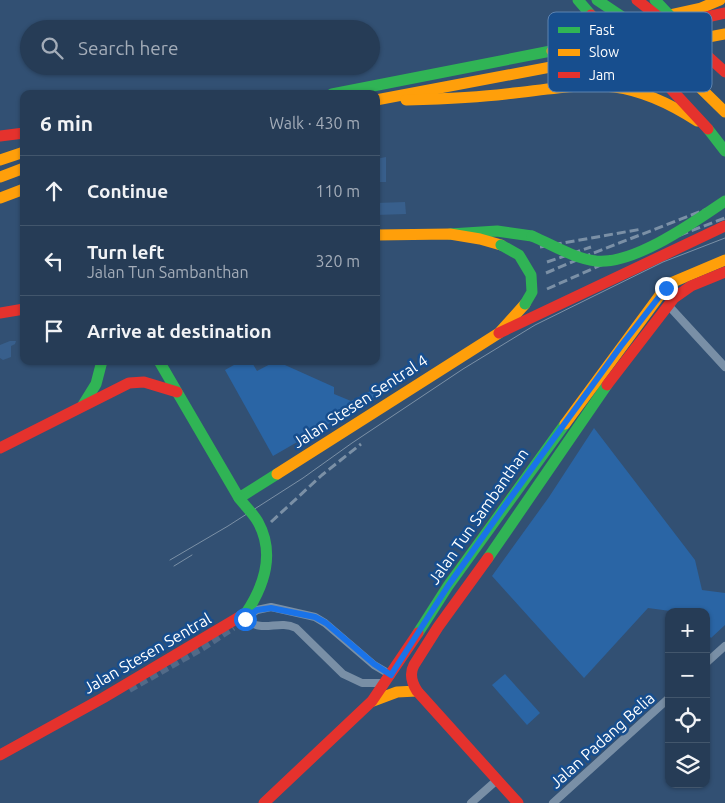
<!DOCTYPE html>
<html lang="en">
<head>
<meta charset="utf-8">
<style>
	body { margin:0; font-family:Ubuntu,sans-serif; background:#324760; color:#f1f3f6 }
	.controls { position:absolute; right:15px; bottom:15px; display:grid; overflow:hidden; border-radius:10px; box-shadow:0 1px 4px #0004 }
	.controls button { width:45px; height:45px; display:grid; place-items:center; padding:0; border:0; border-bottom:1px solid #42566c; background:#263c56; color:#f1f3f6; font:25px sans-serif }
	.stop { position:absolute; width:15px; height:15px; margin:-11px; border:4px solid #1a73e8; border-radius:50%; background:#fff }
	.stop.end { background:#1a73e8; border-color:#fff; box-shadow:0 1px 5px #0008 }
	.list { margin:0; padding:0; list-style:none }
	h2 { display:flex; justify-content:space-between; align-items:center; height:65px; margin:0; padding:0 20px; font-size:21px }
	h2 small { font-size:16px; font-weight:400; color:#a4adb9 }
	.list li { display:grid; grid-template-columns:32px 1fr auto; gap:15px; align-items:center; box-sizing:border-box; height:70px; padding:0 20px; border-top:1px solid #42566c }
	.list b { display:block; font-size:19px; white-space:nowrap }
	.list p { margin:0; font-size:16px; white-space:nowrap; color:#a4adb9 }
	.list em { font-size:16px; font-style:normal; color:#a4adb9 }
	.icon { flex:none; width:28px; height:28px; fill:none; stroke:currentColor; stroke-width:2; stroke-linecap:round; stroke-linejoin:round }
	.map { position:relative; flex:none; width:725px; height:803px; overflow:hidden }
	.search { position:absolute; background:#263c56; box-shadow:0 1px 4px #0004; left:20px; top:20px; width:360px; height:55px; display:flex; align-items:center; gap:12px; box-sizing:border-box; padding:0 18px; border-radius:28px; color:#a4adb9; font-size:19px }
	.panel { position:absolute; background:#263c56; box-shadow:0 1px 4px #0004; left:20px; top:90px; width:360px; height:275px; border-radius:10px }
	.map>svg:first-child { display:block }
	.green { fill:#2a65a5 }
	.water { fill:#385f8c }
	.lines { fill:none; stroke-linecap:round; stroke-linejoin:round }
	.street-tunnel { stroke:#516a88; stroke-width:8; stroke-dasharray:8 4; stroke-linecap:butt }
	.street { stroke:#798fa6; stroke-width:8 }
	.fast { stroke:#30b455; stroke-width:11 }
	.slow { stroke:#ff9f0a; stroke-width:11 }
	.jam { stroke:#e5322d; stroke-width:11 }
	.tram { stroke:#7b90a6; stroke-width:1 }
	.rail { stroke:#7b90a6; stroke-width:3; stroke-dasharray:9 4; stroke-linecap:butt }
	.fast-bridge { stroke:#30b455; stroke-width:11 }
	.jam-bridge { stroke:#e5322d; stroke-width:11 }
	.route { stroke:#1a73e8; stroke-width:6 }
	.labels { text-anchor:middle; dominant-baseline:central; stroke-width:5; stroke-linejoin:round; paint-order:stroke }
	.street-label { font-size:16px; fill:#fff; stroke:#174e8e }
	.key { fill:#174e8e; stroke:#5d83b0; stroke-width:1 }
	.key-label { font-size:14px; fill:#fff }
</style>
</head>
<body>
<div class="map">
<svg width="725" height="803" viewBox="0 0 725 803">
	<rect width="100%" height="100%" fill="#325073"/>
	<g class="green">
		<polygon points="241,361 251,361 257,371 276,361 334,387 334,394 351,401 376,388 377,396 273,456 225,370"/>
		<polygon points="594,428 695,560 702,590 725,593 725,625 711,638 706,632 706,612 678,612 648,608 584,678 492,576 549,497"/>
		<polygon points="505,674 540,713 527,725 492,685"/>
	</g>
	<g class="water">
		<polygon points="103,66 157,66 157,71 111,72"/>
		<polygon points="201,66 260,66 260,69 201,71"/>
		<polygon points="386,157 386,182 376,182 376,159"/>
		<polygon points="405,202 406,214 376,215 376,203"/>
		<polygon points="10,341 16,341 15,344 11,346 11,357 3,360 0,358 0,345"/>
	</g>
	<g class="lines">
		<polyline class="street-tunnel" points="129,689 203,647 233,627"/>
		<g class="street">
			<polyline points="668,305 725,367"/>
			<polyline points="244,619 257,610 271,607 315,617 325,623 374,665 391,675"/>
			<path d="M245 619C264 634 277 619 296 628L343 674 362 683H385"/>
			<polyline points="706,663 725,646"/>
			<polyline points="471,803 497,780"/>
			<polyline points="553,803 669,698"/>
		</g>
		<g class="fast">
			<polyline points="578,0 591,15"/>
			<polyline points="332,94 561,49"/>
			<polyline points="708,129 725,151"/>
			<polyline points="450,234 497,231 532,236"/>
			<polyline points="159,361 239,498 277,474"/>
			<polyline points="83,405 96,384 102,361"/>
			<polyline points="488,558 607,385"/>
			<polyline points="418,633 448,586 565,424"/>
		</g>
		<g class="slow">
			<polyline points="552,51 610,28 701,8 720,0"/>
			<polyline points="678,66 725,112"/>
			<polyline points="376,100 725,34"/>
			<path d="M406 100C439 99 473 98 506 94 588 85 623 73 697 121"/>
			<polyline points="0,160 24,152"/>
			<polyline points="0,177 24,168"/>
			<polyline points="0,198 24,189"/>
			<polyline points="376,235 450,234 480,239 501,245"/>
			<polyline points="565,424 660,295 673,282 725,260"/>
			<polyline points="277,474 499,333 525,304"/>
			<polyline points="373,701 397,692 417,691"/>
		</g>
		<g class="jam">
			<polyline points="577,45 725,13"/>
			<polyline points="702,51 725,72"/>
			<polyline points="0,136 24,133"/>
			<polyline points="0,313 24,309"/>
			<polyline points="499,333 725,226"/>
			<polyline points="607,385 674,298 691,286 725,272"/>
			<polyline points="0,448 129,383 144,382 177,392"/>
			<path d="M488 558 438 627 414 665C409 674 412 683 417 691L518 803"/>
			<polyline points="0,755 103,698 246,613"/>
			<polyline points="264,803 372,701 418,633"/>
		</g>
		<g class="tram">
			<polyline points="170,560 228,526 303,478 352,443 463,369 535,325 663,262 725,238"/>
			<polyline points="174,566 192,555"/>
		</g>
		<g class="rail">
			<polyline points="540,247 642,229"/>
			<polyline points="547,262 591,247"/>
			<polyline points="546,273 591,254 725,202"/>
			<polyline points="547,289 601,265 725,218"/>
			<polyline points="271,522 322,475 361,444"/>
		</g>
		<g class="fast-bridge">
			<polyline points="597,0 633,24 678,66"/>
			<polyline points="655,0 671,17"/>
			<path d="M532 236C553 245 573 258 596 261 634 265 694 222 725 201"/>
			<polyline points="501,245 519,255 531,275 532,292 525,304"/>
			<path d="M239 498C245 506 253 513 258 522 275 553 264 586 246 613"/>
		</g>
		<g class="jam-bridge">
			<polyline points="637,0 702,51"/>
			<polyline points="591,15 658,75 708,129"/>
		</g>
	</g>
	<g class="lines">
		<polyline class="route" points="245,619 257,610 271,608 315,617 326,623 374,664 391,675 448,586 509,500 621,346 666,288"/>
	</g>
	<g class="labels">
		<g class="street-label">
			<text transform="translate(360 401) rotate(-33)">Jalan Stesen Sentral 4</text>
			<text transform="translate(478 516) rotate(-55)">Jalan Tun Sambanthan</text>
			<text transform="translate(147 653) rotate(-30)">Jalan Stesen Sentral</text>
			<text transform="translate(602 740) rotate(-42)">Jalan Padang Belia</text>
		</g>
	</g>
	<rect x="548" y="12" width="164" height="80" rx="8" class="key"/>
	<rect x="558" y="27" width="22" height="6" fill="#30b455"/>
	<rect x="558" y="49" width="22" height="7" fill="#ff9f0a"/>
	<rect x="558" y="72" width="22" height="6" fill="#e5322d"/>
	<g class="key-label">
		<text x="589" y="35">Fast</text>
		<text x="589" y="57">Slow</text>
		<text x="589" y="80">Jam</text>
	</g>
</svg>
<div class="controls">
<button>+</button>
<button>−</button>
<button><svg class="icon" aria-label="locate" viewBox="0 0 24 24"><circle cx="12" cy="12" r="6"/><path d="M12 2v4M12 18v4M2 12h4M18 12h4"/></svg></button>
<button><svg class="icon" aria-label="layers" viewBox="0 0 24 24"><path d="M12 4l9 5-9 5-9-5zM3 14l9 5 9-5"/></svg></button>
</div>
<div class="stop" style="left:245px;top:619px"></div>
<div class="stop end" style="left:666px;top:288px"></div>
<div class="search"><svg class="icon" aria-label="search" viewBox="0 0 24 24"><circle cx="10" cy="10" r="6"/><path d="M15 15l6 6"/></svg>Search here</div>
<section class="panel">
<h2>6 min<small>Walk · 430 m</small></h2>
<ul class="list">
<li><svg class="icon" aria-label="ahead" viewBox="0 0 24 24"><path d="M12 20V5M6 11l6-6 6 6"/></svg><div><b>Continue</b></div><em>110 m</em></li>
<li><svg class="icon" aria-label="left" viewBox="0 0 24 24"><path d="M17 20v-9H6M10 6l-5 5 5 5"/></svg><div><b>Turn left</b><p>Jalan Tun Sambanthan</p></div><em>320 m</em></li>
<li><svg class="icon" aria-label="arrive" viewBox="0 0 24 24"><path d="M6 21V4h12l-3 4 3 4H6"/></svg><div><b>Arrive at destination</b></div></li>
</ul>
</section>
</div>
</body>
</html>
